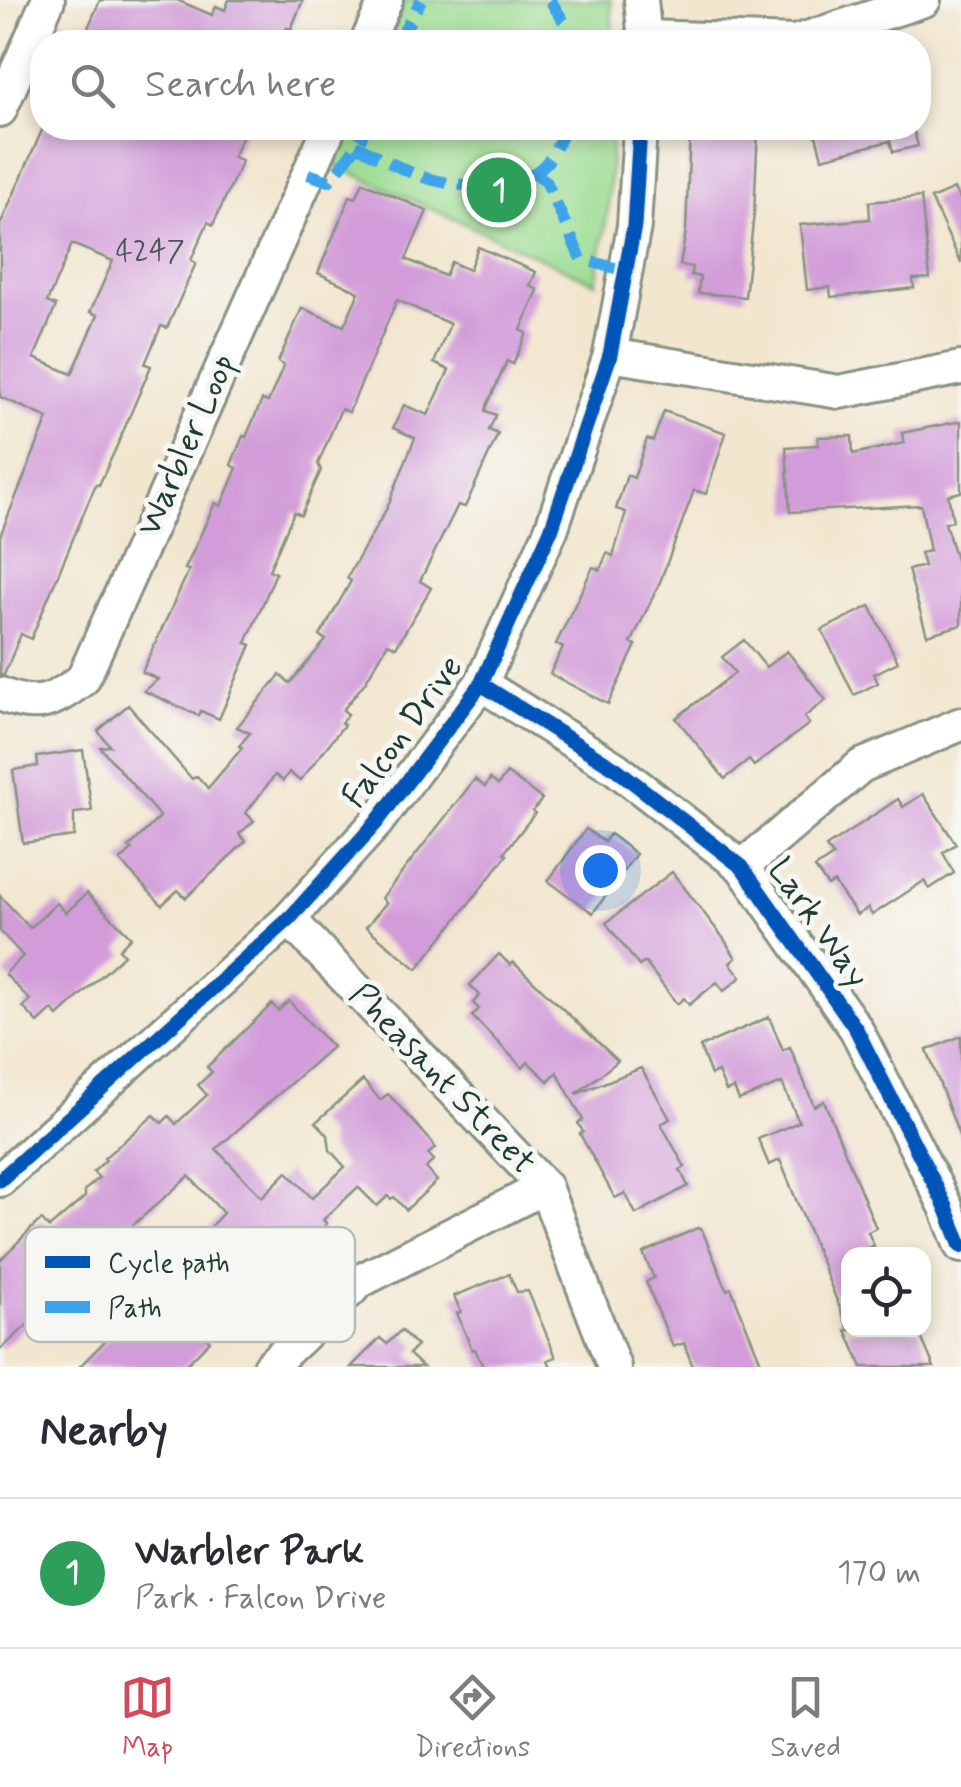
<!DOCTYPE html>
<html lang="en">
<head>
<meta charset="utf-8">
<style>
	body { margin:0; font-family:Mynerve,sans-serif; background:#f7f7f7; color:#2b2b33 }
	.controls { position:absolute; right:30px; bottom:30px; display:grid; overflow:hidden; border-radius:20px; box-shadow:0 5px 15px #0003 }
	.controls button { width:90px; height:90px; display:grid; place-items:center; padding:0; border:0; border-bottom:2px solid #e1e1e2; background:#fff; color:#2b2b33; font:50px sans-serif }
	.you { position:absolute; left:600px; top:870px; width:35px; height:35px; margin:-25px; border:8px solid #fff; border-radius:50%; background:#1a73e8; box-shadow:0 0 0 15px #1a73e833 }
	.badge { display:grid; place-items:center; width:65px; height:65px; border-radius:50%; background:#d1495b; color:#fff; font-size:32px; font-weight:700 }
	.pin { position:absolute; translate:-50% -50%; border:5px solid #fff; box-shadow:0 2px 10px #0006 }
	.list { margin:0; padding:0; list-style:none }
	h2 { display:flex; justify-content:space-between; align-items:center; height:130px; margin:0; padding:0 40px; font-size:42px }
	h2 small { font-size:32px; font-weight:400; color:#7c7c81 }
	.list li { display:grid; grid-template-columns:65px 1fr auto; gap:30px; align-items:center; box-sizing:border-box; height:150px; padding:0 40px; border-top:2px solid #e1e1e2 }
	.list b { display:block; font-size:38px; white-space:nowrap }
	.list p { margin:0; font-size:32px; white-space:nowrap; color:#7c7c81 }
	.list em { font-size:32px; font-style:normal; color:#7c7c81 }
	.icon { flex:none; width:55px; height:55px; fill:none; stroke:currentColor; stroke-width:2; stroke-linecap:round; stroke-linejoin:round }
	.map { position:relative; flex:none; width:961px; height:1367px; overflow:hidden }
	.search { position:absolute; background:#fff; box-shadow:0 5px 15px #0003; left:30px; right:30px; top:30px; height:110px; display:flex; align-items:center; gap:25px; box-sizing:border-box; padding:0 35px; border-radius:40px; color:#7c7c81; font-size:38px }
	.sheet { height:280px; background:#fff }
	nav { display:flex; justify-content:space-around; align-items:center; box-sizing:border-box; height:140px; border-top:2px solid #e1e1e2; background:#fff; font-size:28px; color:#7c7c81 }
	nav a { display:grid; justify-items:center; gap:5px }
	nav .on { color:#d1495b }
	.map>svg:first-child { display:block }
	.green { fill:#9ddd93; stroke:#5e8d64; stroke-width:2.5 }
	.building { fill:#d29bd9; fill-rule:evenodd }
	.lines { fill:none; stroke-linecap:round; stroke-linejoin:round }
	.minor-casing { stroke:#889282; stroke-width:38 }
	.minor { stroke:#fff; stroke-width:32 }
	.quiet { stroke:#3da4eb; stroke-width:12; stroke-dasharray:25 12; stroke-linecap:butt }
	.cycleway-casing { stroke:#f6f6f2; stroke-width:21 }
	.cycleway { stroke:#0057b8; stroke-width:15 }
	.labels { text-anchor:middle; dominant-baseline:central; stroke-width:10; stroke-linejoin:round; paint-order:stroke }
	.number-label { font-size:30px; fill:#4c545d }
	.street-label { font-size:35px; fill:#1f3d34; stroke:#f6f6f2 }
	.key { fill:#f6f6f2; stroke:#b6beb9; stroke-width:2.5 }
	.key-label { font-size:28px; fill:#1f3d34 }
</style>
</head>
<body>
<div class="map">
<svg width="961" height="1367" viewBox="0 0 961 1367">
	<rect width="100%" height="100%" fill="#f6f6f2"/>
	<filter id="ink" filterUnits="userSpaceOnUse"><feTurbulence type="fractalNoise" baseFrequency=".01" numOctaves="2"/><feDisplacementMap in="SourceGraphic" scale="20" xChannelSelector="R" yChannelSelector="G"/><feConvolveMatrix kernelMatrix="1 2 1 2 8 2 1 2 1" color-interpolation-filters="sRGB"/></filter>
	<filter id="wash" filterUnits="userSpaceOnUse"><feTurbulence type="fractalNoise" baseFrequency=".0048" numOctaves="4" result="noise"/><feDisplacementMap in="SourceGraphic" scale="40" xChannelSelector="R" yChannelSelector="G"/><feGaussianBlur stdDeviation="2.25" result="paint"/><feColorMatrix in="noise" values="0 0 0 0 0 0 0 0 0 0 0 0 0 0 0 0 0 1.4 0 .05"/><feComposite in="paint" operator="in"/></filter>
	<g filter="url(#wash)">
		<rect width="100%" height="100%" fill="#f2e6cf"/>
		<g class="green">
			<polygon points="405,0 611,0 613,42 387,42"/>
			<polygon points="349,128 612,128 608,209 596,283 332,164"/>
		</g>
		<g id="blocks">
			<g class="building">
				<polygon points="100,0 177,0 212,15 216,6 225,10 229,0 303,0 291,29 287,28 280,42 82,42"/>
				<path d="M43 128H246L233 157 242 161 213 225 208 222 191 260 196 263 167 328 161 326 145 364 151 366 116 448 99 485 96 484 31 639 21 634 4 675 0 674V536L48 418 0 397V225ZM72 244 113 261 90 312 98 315 72 374 34 358 56 306 47 302Z"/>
				<polygon points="690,128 758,128 754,213 745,297 698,293 700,277 691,275 692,267 680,265 686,231"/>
				<polygon points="814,128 913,128 918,146 893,152 890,141 822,158"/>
				<polygon points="363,182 427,211 406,259 445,276 451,262 469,270 478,247 536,272 530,286 538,290 521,330 527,333 513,364 507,361 487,406 486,411 496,415 489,430 498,434 465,507 458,505 420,581 431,588 396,647 388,643 366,681 343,710 348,714 341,723 344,725 300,781 289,772 283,781 275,775 246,813 254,821 239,834 246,841 186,898 178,890 162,905 120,861 132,850 129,847 160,817 100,747 110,746 98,731 128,705 192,779 197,776 208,788 242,748 239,746 250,733 237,727 280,675 290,683 326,640 320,636 351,581 347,578 387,508 415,438 393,428 404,405 428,415 449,370 434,363 450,324 397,300 349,412 341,409 318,464 321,470 301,515 294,512 269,570 276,573 246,643 251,645 219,719 201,711 199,716 144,691 158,679 142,672 189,570 185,569 215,503 221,506 237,468 231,465 243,436 246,437 262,400 268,402 284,365 278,362 302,308 344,326 359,292 318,273 350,196 356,198"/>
				<polygon points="954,189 961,200 961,263 931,199"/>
				<polygon points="921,197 930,278 913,279 914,288 864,294 831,297 830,287 807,290 800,225 870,219 869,202"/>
				<polygon points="664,411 726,433 706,494 694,490 660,582 631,643 636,645 608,704 550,674 563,647 556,644 593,567 600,570 607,553 613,556 626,512 616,509 627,475 634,478 647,439 653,441"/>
				<polygon points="961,421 961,492 948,495 953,521 945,523 961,576 961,625 927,635 908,570 924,566 920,553 930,551 921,505 790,512 786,447 818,445 818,437 852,436 853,454 904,443 902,433"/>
				<polygon points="870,606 898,662 874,674 878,683 854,695 822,630"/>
				<polygon points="744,640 766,667 787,651 826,700 804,717 809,724 789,739 754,766 749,760 725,779 676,718 735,673 722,657"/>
				<polygon points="83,750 92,811 74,813 74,836 23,843 13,770 38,766 37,757"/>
				<polygon points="507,773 542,799 533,811 535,813 504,853 507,855 417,969 366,927 386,903 382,898 475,779 485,787 490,779 498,785"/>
				<polygon points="923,794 956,844 943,853 954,873 929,889 924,881 872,915 868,908 857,915 834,882 828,886 815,868 833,856 826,847 898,799 903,807"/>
				<polygon points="586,829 604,842 610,834 636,854 593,913 548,881"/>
				<polygon points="672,872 724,939 736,958 730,963 741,977 724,991 717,982 689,1005 684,998 677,1004 645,962 639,966 606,923"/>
				<polygon points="87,893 131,937 119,949 124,955 58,1016 52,1010 38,1023 23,1007 30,1000 5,974 23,956 0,931 0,896 30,928 57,903 66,913"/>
				<polygon points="499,954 510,965 513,962 618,1061 576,1094 641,1068 670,1119 661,1124 685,1167 680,1170 688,1186 636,1214 625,1193 615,1198 580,1134 583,1132 578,1123 583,1120 557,1072 548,1081 528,1062 523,1068 472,1016 479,1009 473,1003 480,995 470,985"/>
				<polygon points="289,1001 332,1047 216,1149 262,1197 287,1172 312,1198 345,1167 330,1150 328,1135 316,1122 363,1080 380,1100 388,1094 432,1142 435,1148 428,1154 434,1160 426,1168 437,1181 406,1210 394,1197 391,1199 388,1196 377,1206 358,1187 323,1220 327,1224 319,1231 321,1234 268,1284 260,1275 252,1283 246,1276 214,1307 224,1316 204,1335 210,1341 184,1367 79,1367 132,1314 136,1317 205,1247 200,1243 204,1239 202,1236 223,1213 189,1176 92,1261 94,1264 0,1350 0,1260 37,1223 42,1220 49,1228 85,1197 85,1190 99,1178 93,1172 106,1160 104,1158 154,1115 162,1123 169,1116 176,1124 207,1095 198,1085 212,1072 207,1067 272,1004 278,1011"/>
				<polygon points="769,1017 783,1050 790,1047 814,1106 824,1101 876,1228 868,1232 874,1246 848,1254 848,1328 780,1160 769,1165 758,1139 799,1122 782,1083 739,1100 734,1088 726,1091 718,1072 711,1075 700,1047"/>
				<polygon points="961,1036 961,1138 960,1138 927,1050"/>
				<polygon points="697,1228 702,1230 727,1290 731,1288 763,1367 693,1367 684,1343 673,1347 646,1282 654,1278 643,1253"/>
				<polygon points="509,1274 517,1292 528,1291 556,1357 548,1360 551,1367 483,1367 475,1349 472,1350 457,1313 461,1312 454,1296"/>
				<polygon points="401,1330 417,1346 409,1354 423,1367 351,1367 380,1338 387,1344"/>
				<polygon points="846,1330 918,1330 934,1367 862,1367"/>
			</g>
		</g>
	</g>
	<g filter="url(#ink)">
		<use href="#blocks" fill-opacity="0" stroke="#889282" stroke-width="2.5"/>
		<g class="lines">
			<defs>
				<g id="minor">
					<polyline points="641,0 645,42"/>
					<polyline points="646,37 795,42 924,0"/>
					<polyline points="367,42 386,0"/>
					<polyline points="0,110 48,0"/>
					<polyline points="610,355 839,392 961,368"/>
					<polyline points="481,684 615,768 742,867 856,1029 946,1207 961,1246"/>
					<path d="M0 694C37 710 53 702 83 679L329 128"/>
					<polyline points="742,867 861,766 961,724"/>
					<polyline points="289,919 545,1187 614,1367"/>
					<polyline points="0,1180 289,919 376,823 481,684 551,530 610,355 634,226 640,128"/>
					<polyline points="269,1367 360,1281 545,1187"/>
				</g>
			</defs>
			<use href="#minor" class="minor-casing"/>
			<use href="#minor" class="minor"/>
			<g class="quiet">
				<polyline points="550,0 570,31 574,42"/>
				<polyline points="398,42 421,0"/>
				<path d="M356 145C377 156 398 168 420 176 455 188 520 194 547 162 555 153 560 139 565 128"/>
				<polyline points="535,173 546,181 581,259 626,271"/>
				<path d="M308 174 329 181C341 165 360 146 365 128"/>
			</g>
			<defs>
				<g id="cycleway">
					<polyline points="481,684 615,768 742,867 856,1029 946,1207 961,1246"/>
					<polyline points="0,1180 289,919 376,823 481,684 551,530 610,355 634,226 640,128"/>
				</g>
			</defs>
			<use href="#cycleway" class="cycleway-casing"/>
			<use href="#cycleway" class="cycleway"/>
		</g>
	</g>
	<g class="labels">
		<g class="number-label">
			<text x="150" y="251">4247</text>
		</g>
		<g class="street-label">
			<text transform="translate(187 445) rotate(-66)">Warbler Loop</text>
			<text transform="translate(403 732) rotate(-54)">Falcon Drive</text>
			<text transform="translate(818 923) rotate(55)">Lark Way</text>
			<text transform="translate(442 1079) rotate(46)">Pheasant Street</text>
		</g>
	</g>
	<rect x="25" y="1227" width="330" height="115" rx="15" class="key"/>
	<rect x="45" y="1256" width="45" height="12" fill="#0057b8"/>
	<rect x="45" y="1301" width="45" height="12" fill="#3da4eb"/>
	<g class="key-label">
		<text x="108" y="1272">Cycle path</text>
		<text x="108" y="1317">Path</text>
	</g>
</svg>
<div class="controls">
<button><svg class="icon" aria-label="locate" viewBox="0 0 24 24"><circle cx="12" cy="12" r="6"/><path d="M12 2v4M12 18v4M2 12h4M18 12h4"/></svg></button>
</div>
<div class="you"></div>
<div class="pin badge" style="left:499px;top:190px;background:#2e9e5b">1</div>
<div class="search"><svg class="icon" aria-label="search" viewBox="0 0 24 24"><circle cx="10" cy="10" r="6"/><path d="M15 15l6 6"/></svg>Search here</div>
</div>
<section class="sheet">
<h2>Nearby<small></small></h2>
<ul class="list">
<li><span class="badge" style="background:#2e9e5b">1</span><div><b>Warbler Park</b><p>Park · Falcon Drive</p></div><em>170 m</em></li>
</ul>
</section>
<nav>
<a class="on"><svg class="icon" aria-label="map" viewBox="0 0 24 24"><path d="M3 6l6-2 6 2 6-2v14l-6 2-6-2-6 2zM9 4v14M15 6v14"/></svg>Map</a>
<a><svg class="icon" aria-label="directions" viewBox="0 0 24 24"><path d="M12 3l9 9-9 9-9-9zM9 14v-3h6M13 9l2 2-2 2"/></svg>Directions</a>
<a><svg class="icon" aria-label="saved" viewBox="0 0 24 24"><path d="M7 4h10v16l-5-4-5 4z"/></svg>Saved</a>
</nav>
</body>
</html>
